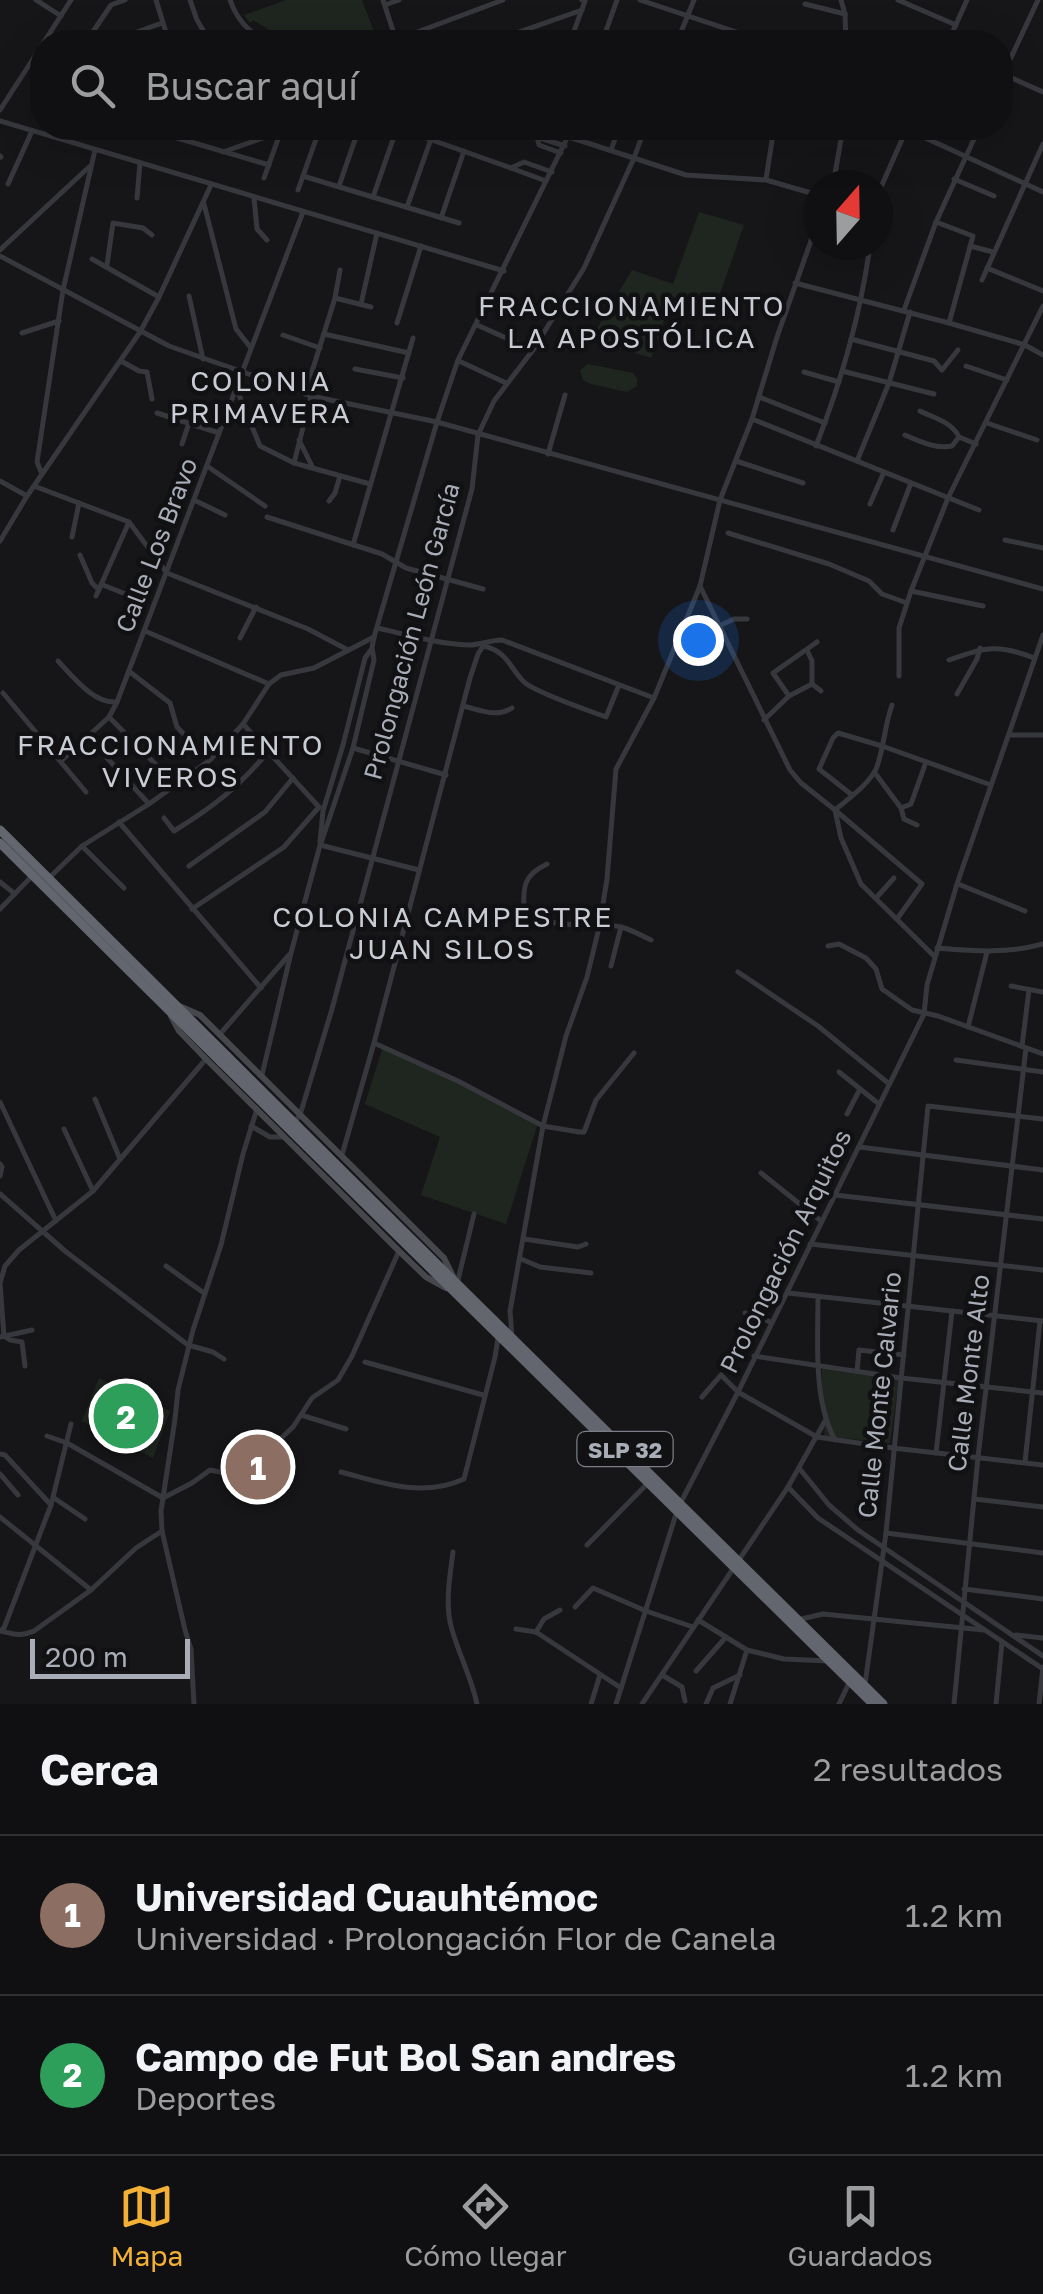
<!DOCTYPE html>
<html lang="es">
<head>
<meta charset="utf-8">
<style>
	body { margin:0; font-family:"Golos Text",sans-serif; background:#19191b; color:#f1f3f6 }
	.compass { position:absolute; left:803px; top:170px; width:90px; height:90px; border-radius:50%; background:#101012; box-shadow:0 10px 40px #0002; rotate:20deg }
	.scale { position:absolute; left:30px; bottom:25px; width:160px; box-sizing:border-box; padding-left:10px; border:5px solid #a8adb8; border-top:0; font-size:28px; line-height:35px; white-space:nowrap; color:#a8adb8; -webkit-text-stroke:8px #111113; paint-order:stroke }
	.you { position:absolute; left:698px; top:640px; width:35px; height:35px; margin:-25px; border:8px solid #fff; border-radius:50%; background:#1a73e8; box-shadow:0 0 0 15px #1a73e833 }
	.badge { display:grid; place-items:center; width:65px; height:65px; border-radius:50%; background:#f2b134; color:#fff; font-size:32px; font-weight:700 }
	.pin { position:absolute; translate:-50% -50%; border:5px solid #fff; box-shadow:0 2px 10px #0006 }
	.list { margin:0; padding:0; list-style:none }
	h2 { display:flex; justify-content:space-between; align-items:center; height:130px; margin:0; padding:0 40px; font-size:42px }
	h2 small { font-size:32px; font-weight:400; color:#9c9d9f }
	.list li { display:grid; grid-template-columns:65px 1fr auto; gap:30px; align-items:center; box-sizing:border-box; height:160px; padding:0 40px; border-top:2px solid #303032 }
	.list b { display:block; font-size:38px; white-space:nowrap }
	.list p { margin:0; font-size:32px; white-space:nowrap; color:#9c9d9f }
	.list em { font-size:32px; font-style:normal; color:#9c9d9f }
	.icon { flex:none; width:55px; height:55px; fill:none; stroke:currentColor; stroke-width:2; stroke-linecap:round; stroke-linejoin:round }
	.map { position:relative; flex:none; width:1043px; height:1704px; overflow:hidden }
	.search { position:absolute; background:#101012; box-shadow:0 10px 40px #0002; left:30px; right:30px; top:30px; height:110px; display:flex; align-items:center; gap:25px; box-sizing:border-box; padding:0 35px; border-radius:40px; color:#9c9d9f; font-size:38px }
	.sheet { height:450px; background:#101012 }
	nav { display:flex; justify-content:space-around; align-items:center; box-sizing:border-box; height:140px; border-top:2px solid #303032; background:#101012; font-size:28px; color:#9c9d9f }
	nav a { display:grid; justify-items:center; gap:5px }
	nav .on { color:#f2b134 }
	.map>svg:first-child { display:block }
	.green { fill:#1e261f }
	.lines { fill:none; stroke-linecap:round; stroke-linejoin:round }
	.street { stroke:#37383d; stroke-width:5 }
	.secondary { stroke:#45474d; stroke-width:6 }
	.highway { stroke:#63666e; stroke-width:9 }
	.highway-bridge { stroke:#63666e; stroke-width:9 }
	.labels { text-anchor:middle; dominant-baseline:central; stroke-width:9; stroke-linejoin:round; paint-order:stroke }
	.shield { fill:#111113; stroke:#7b7e86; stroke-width:2.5 }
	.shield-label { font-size:22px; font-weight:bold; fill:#a8adb8 }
	.street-label { font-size:25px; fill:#a8adb8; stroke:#111113 }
	.neighbourhood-label { font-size:28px; letter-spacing:2.5px; fill:#c9ccd4; stroke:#111113 }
</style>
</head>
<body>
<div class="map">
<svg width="1043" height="1704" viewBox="0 0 1043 1704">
	<rect width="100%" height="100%" fill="#161618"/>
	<g class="green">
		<polygon points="286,0 362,0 378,42 281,42 281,40 273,38 274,33 253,20 250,23 244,15"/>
		<polygon points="699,212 744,225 714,311 672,297 651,358 591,339 632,270 673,284"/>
		<polygon points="588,364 633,373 637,379 637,386 627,392 591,384 583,380 580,370"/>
		<polygon points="383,1046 538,1123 506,1224 421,1195 440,1137 365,1104"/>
		<polygon points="822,1369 899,1380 890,1443 824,1436 825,1424 821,1400"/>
		<polygon points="99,1378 170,1411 153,1458 82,1421"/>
	</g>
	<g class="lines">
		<g class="street">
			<polyline points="36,0 61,16"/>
			<polyline points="156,0 169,42"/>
			<polyline points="190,0 197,20 210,42"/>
			<path d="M230 0C237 20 248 31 266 42"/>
			<polyline points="383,0 396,40"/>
			<polyline points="640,0 766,42"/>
			<polyline points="841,0 845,14 846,42"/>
			<polyline points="898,0 956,25"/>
			<polyline points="805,4 845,14"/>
			<polyline points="385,5 399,0"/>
			<polyline points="396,40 503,0"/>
			<polyline points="44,42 71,0"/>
			<polyline points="86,42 111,5 125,0"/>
			<polyline points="109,42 162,23"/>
			<polyline points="491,42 582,10"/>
			<polyline points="570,42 585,1 582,0"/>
			<polyline points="602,42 617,0"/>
			<polyline points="677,42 694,0"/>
			<polyline points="948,42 967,0"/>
			<polyline points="1005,75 1043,92"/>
			<polyline points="1000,81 1038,0"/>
			<polyline points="0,110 42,45"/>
			<polyline points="0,121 504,271"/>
			<polyline points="143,128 269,165"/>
			<polyline points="398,128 511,168"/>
			<polyline points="512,128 537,137 540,128"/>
			<polyline points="906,129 1043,192"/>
			<polyline points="170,133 186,128"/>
			<polyline points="569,137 686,175 766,180 818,195"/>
			<polyline points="611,150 619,128"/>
			<polyline points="223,152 280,132"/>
			<polyline points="561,153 539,145 537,137 565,146"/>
			<polyline points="0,156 1,157"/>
			<polyline points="303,176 459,223"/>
			<polyline points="264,178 282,128"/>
			<polyline points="766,179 774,128"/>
			<polyline points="954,179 994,196"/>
			<polyline points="546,181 511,168 524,162 552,172"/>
			<polyline points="8,184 32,131"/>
			<polyline points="833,185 843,128"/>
			<polyline points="339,186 359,128"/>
			<polyline points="298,190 320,128"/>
			<polyline points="878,194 907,128"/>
			<polyline points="373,197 397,128"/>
			<polyline points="137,198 140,163"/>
			<polyline points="254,198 257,229 267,240"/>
			<polyline points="204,204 236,329 251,348"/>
			<polyline points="407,207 431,139"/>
			<polyline points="441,218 464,151"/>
			<polyline points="936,222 973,236 949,323"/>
			<polyline points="970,246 993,252"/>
			<polyline points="0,250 89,167"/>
			<polyline points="0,256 169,346 311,396 437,422 1043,589"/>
			<polyline points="92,259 159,297"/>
			<polyline points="107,265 113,223 143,228 152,235"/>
			<polyline points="987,268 1043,291"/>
			<polyline points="982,280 1043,144"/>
			<polyline points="795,283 949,323 1025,345 1043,355"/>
			<polyline points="189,296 203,359"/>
			<polyline points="335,298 371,307"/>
			<polyline points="361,304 377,233"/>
			<polyline points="904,310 936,222 979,128"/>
			<polyline points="397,323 421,246"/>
			<polyline points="477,325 533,350"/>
			<polyline points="22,333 59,321"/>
			<polyline points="324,334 409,353"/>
			<polyline points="283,335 320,348"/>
			<polyline points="851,339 934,361 942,370 958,350"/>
			<polyline points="121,361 139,371 147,372 152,399"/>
			<polyline points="459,361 506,383"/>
			<polyline points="966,366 1007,380"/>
			<polyline points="355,369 403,378"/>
			<polyline points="842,371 934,394"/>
			<polyline points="804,372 839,382"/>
			<polyline points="237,390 260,446 294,463 370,484"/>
			<polyline points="305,394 335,298 340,270"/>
			<polyline points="759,397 825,423"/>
			<path d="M920 411C934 418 952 422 959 437L976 444"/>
			<polyline points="157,413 219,433"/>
			<polyline points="752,419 979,510"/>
			<polyline points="987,423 1037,440"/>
			<path d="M905 435C921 442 935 449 952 446L959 437"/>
			<polyline points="299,440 313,468"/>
			<polyline points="182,444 189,423"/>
			<path d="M816 446C841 382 861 313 870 245"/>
			<polyline points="548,454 565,395"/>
			<polyline points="736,461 803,483"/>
			<polyline points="857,461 889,383 910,312"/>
			<polyline points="294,463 311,396"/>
			<polyline points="207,466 265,506"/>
			<polyline points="42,474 37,462 63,290 95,150"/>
			<polyline points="0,481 27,496"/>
			<polyline points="34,486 129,522 167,573 308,629 348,650"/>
			<polyline points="194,500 225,515"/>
			<polyline points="329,501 335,493 340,476"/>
			<polyline points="870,504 884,472"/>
			<polyline points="267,517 382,554 406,568 483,589"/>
			<polyline points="893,530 911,483"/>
			<polyline points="728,533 829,564 869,581 882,594 907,603"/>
			<polyline points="72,537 79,503"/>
			<polyline points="1005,540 1043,548"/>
			<polyline points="0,541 27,496 140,332 159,297 211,185"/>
			<polyline points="353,545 413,338"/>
			<polyline points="80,555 92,583 99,590"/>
			<polyline points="103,585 133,597"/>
			<polyline points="700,586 790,770 801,783 835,810 841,838 861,884 934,956"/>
			<polyline points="911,591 983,606"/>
			<polyline points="96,596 129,522"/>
			<polyline points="719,626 734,619 747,619"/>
			<path d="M378 628C407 635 438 644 469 645 480 645 491 640 502 640L654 698"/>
			<polyline points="145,631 269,684"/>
			<polyline points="240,638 256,607"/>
			<path d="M484 646C508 652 509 667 524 682 534 692 590 711 606 717L619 685"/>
			<polyline points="807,650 812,661 812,684 821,691"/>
			<path d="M949 660C984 648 997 643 1034 658"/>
			<path d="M58 661C74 678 94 704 117 702"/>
			<polyline points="130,672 170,703 177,727 209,760"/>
			<polyline points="899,676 899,628 911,591 948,498 1043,306"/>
			<polyline points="3,693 86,792"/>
			<polyline points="957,694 977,659 980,648"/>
			<polyline points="789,696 773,673 817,642"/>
			<path d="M892 705C884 727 884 750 876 769 868 785 848 799 835 810L922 884 897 919"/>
			<path d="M463 706C481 710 496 718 512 708"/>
			<polyline points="109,717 176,785"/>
			<polyline points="764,720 789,696 812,684"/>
			<polyline points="243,724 319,807"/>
			<polyline points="1011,735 1043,735"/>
			<polyline points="88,737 149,804"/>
			<polyline points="353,748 446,775"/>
			<polyline points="61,761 109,717 117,702 303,212"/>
			<polyline points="875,773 901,808 904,819 917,825"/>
			<polyline points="852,795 819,769 833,738 838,733 882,746 991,785"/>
			<polyline points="901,808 911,804 926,762"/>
			<path d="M164 818 174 831C216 805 237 788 269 751"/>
			<polyline points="119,822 261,988"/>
			<polyline points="320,842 323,811 343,745 365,658 370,651"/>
			<polyline points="320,845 419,870"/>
			<polyline points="82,846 124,888"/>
			<path d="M547 864C519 877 524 892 524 919L599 928C617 921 634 932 651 940"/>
			<polyline points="189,866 265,812 293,778"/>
			<polyline points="50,877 82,846 149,804 210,760 243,724 269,684 281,675 314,668 374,637"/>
			<polyline points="0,882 15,894"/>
			<polyline points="958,884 1025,911"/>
			<polyline points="876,898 894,878"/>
			<polyline points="0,909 33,875"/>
			<polyline points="192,909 284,847 319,807"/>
			<polyline points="828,946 839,944 866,958 876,969 882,989 912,1010 938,1016 1043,1054"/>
			<path d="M937 948C974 951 1007 954 1043 944"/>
			<polyline points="611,966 621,927"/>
			<polyline points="738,972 818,1026 888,1083"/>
			<polyline points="1011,986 1043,992"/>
			<polyline points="968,1027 987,952"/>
			<polyline points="220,1034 289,955"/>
			<polyline points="374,1043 458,1081 543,1126 579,1132 584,1132 596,1100 634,1053"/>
			<polyline points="1022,1046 1029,990"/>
			<polyline points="956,1060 1043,1072"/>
			<polyline points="839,1072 879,1104"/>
			<polyline points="262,1075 291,953 319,849 353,748 374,660 372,648 374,637 437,422 458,360 572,128"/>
			<polyline points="95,1099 120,1159"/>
			<polyline points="0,1102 56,1221"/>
			<polyline points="847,1114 860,1089"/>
			<polyline points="293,1124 300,1115 332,1009 472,489 478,435 494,401 533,350 584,268 634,158 645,128"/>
			<polyline points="251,1126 270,1137 284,1137"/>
			<polyline points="64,1129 93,1191"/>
			<polyline points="859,1147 1043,1170"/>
			<polyline points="342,1155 374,1043 470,678 478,654 485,643"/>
			<polyline points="0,1164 2,1167 0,1176"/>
			<polyline points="761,1173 821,1221"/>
			<polyline points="0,1194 65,1251 188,1345 213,1352 224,1359"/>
			<polyline points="835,1195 1043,1219"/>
			<polyline points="524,1239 578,1247 586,1244"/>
			<polyline points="810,1244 1043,1270"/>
			<polyline points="521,1259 540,1267 591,1273"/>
			<polyline points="166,1266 204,1293"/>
			<polyline points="457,1284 474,1214"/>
			<polyline points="788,1293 1043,1321"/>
			<path d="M818 1297C818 1341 813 1400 835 1440"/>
			<polyline points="745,1313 754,1314 770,1322"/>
			<polyline points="4,1336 0,1283 5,1266 19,1250 93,1191 206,1059"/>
			<polyline points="4,1336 10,1340 22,1342 25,1366"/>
			<polyline points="0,1337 32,1330"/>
			<polyline points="512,1337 510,1311 543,1126 566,1036 587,977 599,928 607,879 616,769 654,698 700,586 720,500 752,419 777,337 818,221"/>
			<polyline points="754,1356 901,1378 1043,1393"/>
			<polyline points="365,1362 483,1395"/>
			<polyline points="857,1371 859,1350 904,1355"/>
			<polyline points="702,1397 721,1375 738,1392 817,1437 893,1448 1043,1465"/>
			<polyline points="301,1415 346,1429"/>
			<path d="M71 1424 51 1505 4 1628 0 1631C13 1634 21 1637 34 1631L91 1590 136 1548 162 1531"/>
			<polyline points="47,1436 67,1443 163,1498 192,1483 210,1470 225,1473 276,1443 293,1427 312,1398 338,1380 352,1356 399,1251"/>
			<polyline points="936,1453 952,1311"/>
			<polyline points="0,1454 5,1455 51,1505"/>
			<polyline points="1025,1462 1040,1321"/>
			<polyline points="799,1468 829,1505 858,1530 1043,1656"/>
			<path d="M341 1472C383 1483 422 1498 464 1479L495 1357 498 1338"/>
			<polyline points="0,1474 18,1495"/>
			<polyline points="788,1487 818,1518 1043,1669"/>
			<polyline points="54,1498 85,1519"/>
			<polyline points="974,1499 1043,1507"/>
			<polyline points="680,1504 738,1392 924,1014 927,985 957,884 1043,635"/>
			<polyline points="0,1517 91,1590"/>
			<polyline points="886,1533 1043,1553"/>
			<polyline points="587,1545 648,1483"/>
			<path d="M453 1552C450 1576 445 1602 451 1626 458 1653 471 1676 477 1704"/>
			<polyline points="964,1589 1043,1599"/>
			<polyline points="575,1607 593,1588 646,1611 693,1627"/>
			<polyline points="698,1620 747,1650 784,1659 829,1661"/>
			<polyline points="797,1620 823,1614 984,1630"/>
			<polyline points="516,1629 536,1632 621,1688"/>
			<polyline points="536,1632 544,1619 560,1610"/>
			<polyline points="1016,1635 1043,1638"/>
			<polyline points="696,1671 726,1637"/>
			<polyline points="662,1675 682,1687 685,1701"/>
			<polyline points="865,1684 886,1533 928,1106 1043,1119"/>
			<polyline points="194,1704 191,1649 185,1630 162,1531 161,1511 175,1419 178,1390 193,1330 221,1245 243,1154 257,1109"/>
			<polyline points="591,1704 600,1675"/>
			<polyline points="616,1704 677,1511"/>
			<polyline points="642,1704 788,1487 825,1421"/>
			<polyline points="706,1704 713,1688 740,1675"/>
			<polyline points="730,1704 747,1650"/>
			<polyline points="839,1704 850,1681"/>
			<polyline points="954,1704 978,1457 1026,1048"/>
			<polyline points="996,1704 1002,1642"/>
			<polyline points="1039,1704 1043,1667"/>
		</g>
		<g class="secondary">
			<polyline points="177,1005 200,1015 444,1258 454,1278"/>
			<polyline points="171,1016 179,1031 206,1059 399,1251 426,1277 446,1288"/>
		</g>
		<g class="highway">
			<polyline points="0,830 227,1056"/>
			<polyline points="0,843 221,1062"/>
			<polyline points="366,1194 883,1704"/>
			<polyline points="362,1201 873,1704"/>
		</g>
		<g class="highway-bridge">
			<polyline points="227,1056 366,1194"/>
			<polyline points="221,1062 362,1201"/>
		</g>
	</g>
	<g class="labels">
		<rect class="shield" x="577.5" y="1432" width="95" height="34" rx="8"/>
		<g class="shield-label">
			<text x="625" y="1449">SLP 32</text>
		</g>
		<g class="street-label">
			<text transform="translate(156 545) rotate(-69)">Calle Los Bravo</text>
			<text transform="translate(411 631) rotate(-75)">Prolongación León García</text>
			<text transform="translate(785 1251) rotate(-64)">Prolongación Arquitos</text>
			<text transform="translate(968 1373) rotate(-83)">Calle Monte Alto</text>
			<text transform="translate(879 1395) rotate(-84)">Calle Monte Calvario</text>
		</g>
		<g class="neighbourhood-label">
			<text x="632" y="305">FRACCIONAMIENTO<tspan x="632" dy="32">LA APOSTÓLICA</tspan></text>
			<text x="261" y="380">COLONIA<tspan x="261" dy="32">PRIMAVERA</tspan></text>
			<text x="171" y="744">FRACCIONAMIENTO<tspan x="171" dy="32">VIVEROS</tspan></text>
			<text x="443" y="916">COLONIA CAMPESTRE<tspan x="443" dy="32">JUAN SILOS</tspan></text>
		</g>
	</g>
</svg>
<svg class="compass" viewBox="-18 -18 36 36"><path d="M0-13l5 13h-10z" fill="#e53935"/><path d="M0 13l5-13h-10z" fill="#9c9d9f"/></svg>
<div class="scale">200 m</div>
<div class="you"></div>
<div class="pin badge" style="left:258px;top:1467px;background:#8d6e63">1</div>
<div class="pin badge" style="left:126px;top:1416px;background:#2e9e5b">2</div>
<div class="search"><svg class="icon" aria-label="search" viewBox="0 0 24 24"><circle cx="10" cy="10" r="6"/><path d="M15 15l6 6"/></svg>Buscar aquí</div>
</div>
<section class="sheet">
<h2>Cerca<small>2 resultados</small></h2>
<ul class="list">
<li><span class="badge" style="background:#8d6e63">1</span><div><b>Universidad Cuauhtémoc</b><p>Universidad · Prolongación Flor de Canela</p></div><em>1.2 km</em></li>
<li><span class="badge" style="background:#2e9e5b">2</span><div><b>Campo de Fut Bol San andres</b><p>Deportes</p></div><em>1.2 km</em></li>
</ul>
</section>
<nav>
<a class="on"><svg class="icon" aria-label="map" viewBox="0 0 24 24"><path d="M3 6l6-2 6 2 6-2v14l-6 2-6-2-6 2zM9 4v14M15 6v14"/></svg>Mapa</a>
<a><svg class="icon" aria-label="directions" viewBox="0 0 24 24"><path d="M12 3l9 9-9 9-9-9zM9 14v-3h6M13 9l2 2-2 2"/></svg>Cómo llegar</a>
<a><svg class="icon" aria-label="saved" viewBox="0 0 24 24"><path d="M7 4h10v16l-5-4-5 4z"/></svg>Guardados</a>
</nav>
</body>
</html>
